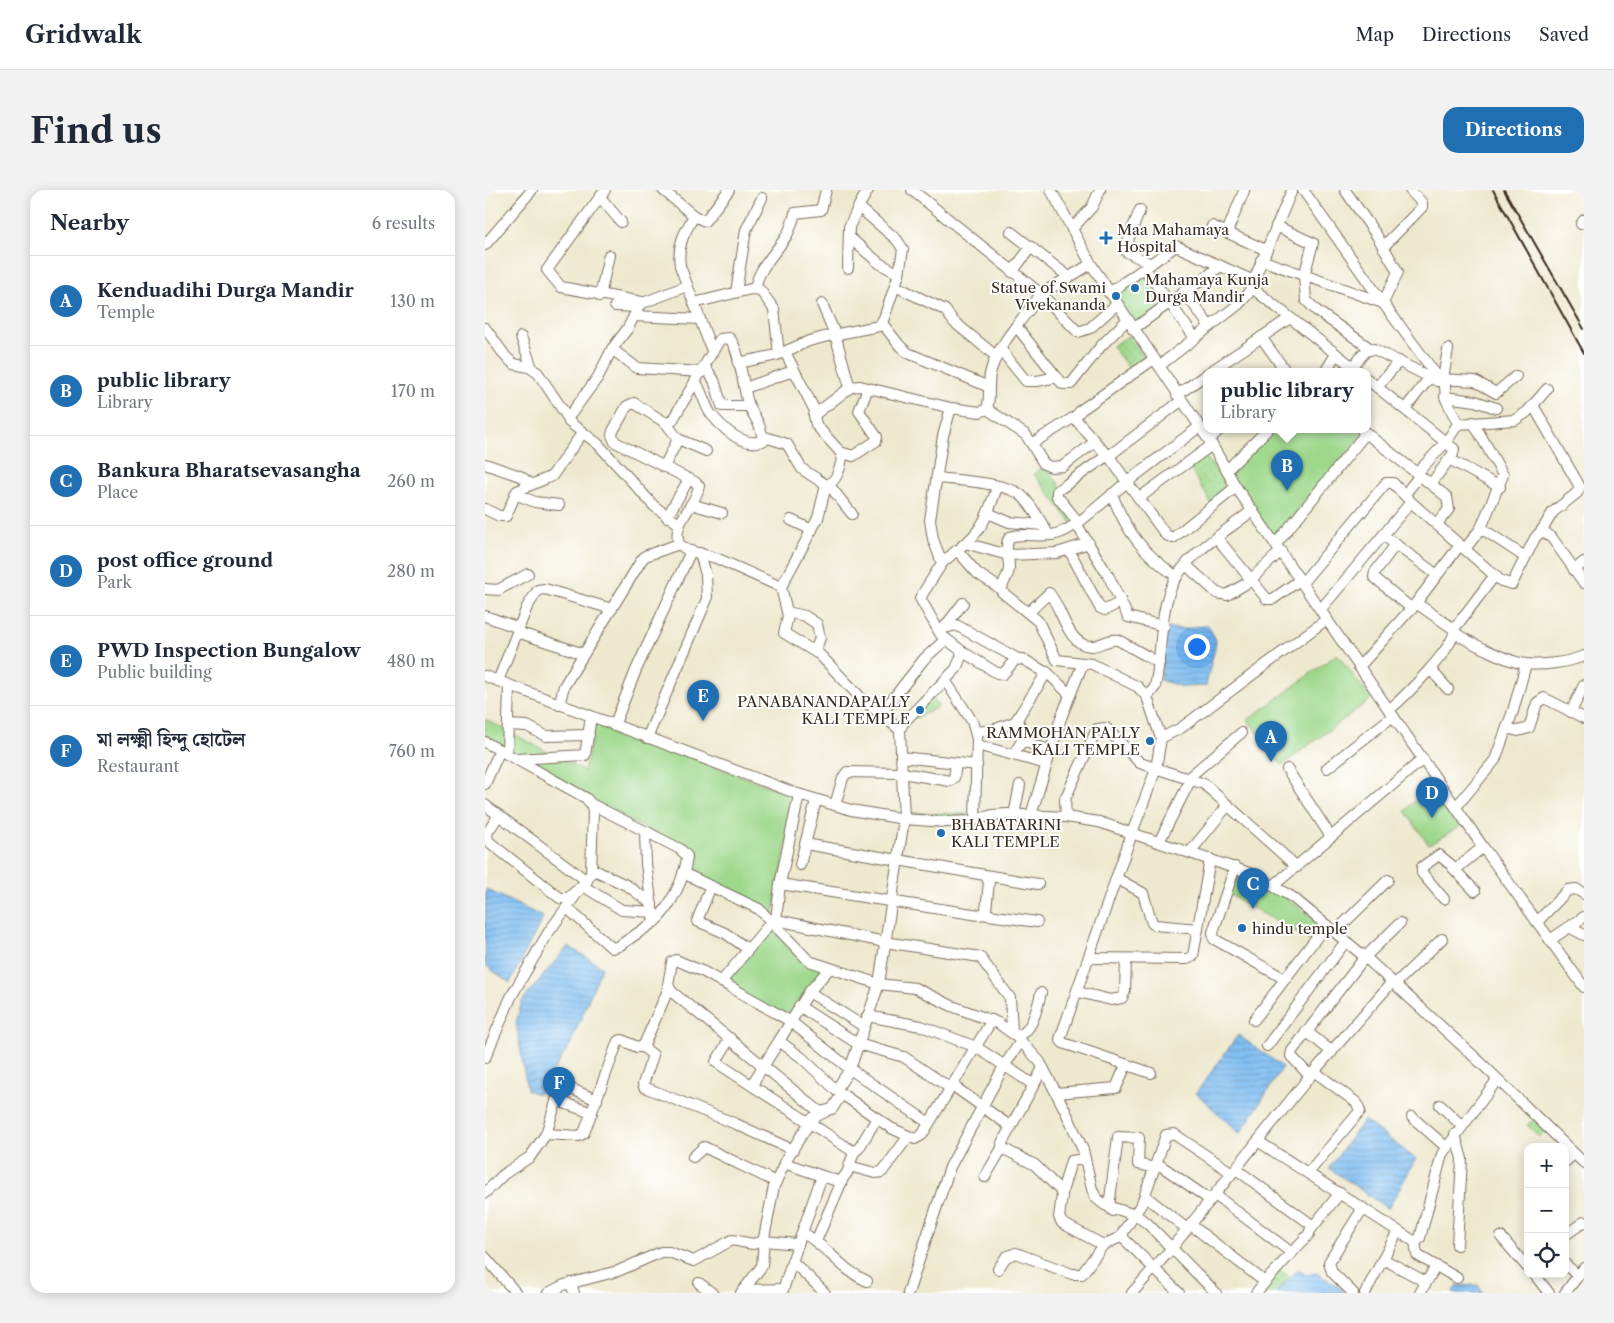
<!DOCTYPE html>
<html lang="en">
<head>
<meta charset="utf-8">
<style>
	body { margin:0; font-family:"Libre Caslon Text","Noto Serif Bengali",serif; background:#f2f2f3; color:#1f2937 }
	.controls { position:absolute; right:15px; bottom:15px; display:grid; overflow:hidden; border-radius:10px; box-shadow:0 2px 12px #0003 }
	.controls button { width:45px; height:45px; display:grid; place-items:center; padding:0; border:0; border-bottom:1px solid #e0e1e3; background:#fff; color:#1f2937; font:25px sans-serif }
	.you { position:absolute; left:711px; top:456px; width:18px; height:18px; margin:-12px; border:4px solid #fff; border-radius:50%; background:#1a73e8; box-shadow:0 0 0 8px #1a73e833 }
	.badge { display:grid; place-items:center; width:32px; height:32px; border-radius:50%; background:#1f6fb2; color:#fff; font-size:16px; font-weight:700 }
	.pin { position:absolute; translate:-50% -41px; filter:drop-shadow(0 1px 2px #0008) }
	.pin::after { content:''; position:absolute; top:26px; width:18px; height:15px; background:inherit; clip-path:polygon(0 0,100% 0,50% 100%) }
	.popup { position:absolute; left:718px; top:178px; width:168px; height:65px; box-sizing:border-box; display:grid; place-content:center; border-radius:10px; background:#fff; filter:drop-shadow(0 1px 4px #0005); font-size:16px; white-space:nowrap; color:#747a83 }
	.popup b { font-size:19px; color:#1f2937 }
	.popup::after { content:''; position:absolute; left:50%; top:100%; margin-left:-10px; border:10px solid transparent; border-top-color:#fff }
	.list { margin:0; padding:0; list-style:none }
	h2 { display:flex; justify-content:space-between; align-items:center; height:65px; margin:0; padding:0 20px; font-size:21px }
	h2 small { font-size:16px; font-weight:400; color:#747a83 }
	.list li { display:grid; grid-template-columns:32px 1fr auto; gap:15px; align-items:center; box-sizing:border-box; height:90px; padding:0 20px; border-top:1px solid #e0e1e3 }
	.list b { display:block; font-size:19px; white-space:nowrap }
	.list p { margin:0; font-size:16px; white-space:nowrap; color:#747a83 }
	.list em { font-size:16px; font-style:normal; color:#747a83 }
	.icon { flex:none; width:28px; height:28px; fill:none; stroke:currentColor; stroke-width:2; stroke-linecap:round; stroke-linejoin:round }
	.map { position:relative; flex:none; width:1099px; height:1103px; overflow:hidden; border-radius:15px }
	header { display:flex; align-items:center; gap:30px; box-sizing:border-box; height:70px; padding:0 25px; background:#fff; border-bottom:1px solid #e0e1e3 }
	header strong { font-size:24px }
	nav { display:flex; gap:28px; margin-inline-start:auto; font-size:18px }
	.intro { display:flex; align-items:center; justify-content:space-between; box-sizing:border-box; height:120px; padding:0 30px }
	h1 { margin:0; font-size:35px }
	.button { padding:12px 22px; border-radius:15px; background:#1f6fb2; color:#fff; font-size:18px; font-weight:700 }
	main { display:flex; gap:30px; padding:0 30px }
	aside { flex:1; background:#fff; border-radius:15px; box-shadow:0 2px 12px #0003 }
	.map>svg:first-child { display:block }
	.grass { fill:url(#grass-dots); stroke:#6c8154 }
	.green { fill:#9ed88b; stroke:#6c8154 }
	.water { fill:url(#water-rules); stroke:#5c7488 }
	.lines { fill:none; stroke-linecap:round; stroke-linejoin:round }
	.minor-casing { stroke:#7a6c5c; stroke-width:12 }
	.minor { stroke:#fff; stroke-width:10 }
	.rail { stroke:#3b2a1e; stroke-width:2 }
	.poi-dot { fill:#1f6fb2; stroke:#fff; stroke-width:2 }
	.labels { text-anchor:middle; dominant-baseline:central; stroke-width:4; stroke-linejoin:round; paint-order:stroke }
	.poi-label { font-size:15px; fill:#3b2a1e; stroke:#fff; text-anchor:start }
</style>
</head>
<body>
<header>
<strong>Gridwalk</strong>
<nav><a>Map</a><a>Directions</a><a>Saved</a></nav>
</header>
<div class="intro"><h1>Find us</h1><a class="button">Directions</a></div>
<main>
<aside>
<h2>Nearby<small>6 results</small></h2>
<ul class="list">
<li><span class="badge">A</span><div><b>Kenduadihi Durga Mandir</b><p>Temple</p></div><em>130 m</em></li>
<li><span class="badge">B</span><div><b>public library</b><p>Library</p></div><em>170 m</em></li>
<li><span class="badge">C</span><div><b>Bankura Bharatsevasangha</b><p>Place</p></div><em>260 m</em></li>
<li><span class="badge">D</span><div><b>post office ground</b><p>Park</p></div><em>280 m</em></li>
<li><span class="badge">E</span><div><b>PWD Inspection Bungalow</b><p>Public building</p></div><em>480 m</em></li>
<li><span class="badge">F</span><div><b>মা লক্ষ্মী হিন্দু হোটেল</b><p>Restaurant</p></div><em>760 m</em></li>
</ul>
</aside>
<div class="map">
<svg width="1099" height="1103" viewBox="0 0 1099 1103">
	<defs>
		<pattern id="grass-dots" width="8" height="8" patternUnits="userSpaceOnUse" patternTransform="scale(1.25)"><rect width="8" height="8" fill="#9ed88b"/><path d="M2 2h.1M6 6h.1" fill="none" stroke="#89ba78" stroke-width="1.8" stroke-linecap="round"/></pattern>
		<pattern id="water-rules" width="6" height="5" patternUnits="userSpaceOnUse" patternTransform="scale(1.25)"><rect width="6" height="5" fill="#7dbdf2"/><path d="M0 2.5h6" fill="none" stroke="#689ac3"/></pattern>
	</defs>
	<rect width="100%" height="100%" fill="#fff"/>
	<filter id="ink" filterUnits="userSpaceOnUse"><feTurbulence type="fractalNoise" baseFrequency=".02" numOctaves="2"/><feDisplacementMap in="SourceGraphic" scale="10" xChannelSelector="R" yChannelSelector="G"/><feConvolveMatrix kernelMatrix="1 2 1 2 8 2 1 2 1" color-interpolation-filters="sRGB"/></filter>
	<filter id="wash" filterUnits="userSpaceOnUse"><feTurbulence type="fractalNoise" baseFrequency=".0096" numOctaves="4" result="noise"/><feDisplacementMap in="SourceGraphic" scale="20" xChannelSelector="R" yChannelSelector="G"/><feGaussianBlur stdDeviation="1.12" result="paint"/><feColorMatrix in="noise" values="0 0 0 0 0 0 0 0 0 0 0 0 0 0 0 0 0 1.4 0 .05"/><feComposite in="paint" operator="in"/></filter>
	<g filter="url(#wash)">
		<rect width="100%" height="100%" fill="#eee8ce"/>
		<g class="grass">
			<polygon points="644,146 660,168 645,180 627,156"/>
			<polygon points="717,261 746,302 727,315 702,273"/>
			<polygon points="422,623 485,624 484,629 428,628"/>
			<polygon points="794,1078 804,1087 790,1103 773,1103"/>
		</g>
		<g class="green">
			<polygon points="660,81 681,113 646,140 627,107"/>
			<polygon points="785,240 873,240 878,244 788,355 740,283"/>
			<polygon points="559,276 571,290 593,325 586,332 549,284"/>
			<polygon points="852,464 886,509 797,575 763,530"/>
			<polygon points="446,506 454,516 432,528 428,522"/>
			<polygon points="0,529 99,581 111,533 310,606 288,727 280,718 201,681 205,661 136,626 0,548"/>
			<polygon points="944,596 946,596 975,636 944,655 920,621"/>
			<polygon points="751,680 786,697 839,736 826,751 747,706 744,704"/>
			<polygon points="286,736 298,751 339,779 305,831 239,794"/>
			<polygon points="1049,929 1061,939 1054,947 1042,935"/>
		</g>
		<g class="water">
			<polygon points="723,435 731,450 721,496 697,497 675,490 682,438 704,439"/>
			<polygon points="1,699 58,727 25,793 0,775"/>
			<polygon points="83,756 117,777 85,855 53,904 42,900 31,833 37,811"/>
			<polygon points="753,845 798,877 755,944 711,903"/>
			<polygon points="879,930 931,969 903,1019 844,978"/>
			<polygon points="813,1079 821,1085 832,1083 857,1099 859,1103 791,1103"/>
			<polygon points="993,1095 998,1103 967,1103 972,1096"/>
		</g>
	</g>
	<g filter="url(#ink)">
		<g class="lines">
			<defs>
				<g id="minor">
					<polyline points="120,0 62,80 76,97 157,112"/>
					<polyline points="178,0 209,26 220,31 244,0"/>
					<polyline points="427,0 556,104 606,74"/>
					<polyline points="566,0 606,74 727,255 751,297 998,657 1099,797"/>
					<polyline points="818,0 898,113 955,190 952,191 889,159 881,161 867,177"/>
					<polyline points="115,7 136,32"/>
					<polyline points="655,20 644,47 642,62 666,74"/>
					<path d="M209 26C199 43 192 55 195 76L227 161"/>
					<polyline points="1096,34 1099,30"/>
					<polyline points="727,36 781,60"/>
					<polyline points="791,36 828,53 819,86 821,110 832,121 886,159"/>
					<polyline points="587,39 607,17 615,0"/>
					<polyline points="526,42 584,87"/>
					<polyline points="742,42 759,1"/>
					<polyline points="364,47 394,73 414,84"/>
					<polyline points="0,55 47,0"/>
					<polyline points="898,57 937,17 937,13 925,0"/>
					<polyline points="776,70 898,113 913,82 892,46 860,0"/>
					<polyline points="363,78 364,37 374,16"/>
					<polyline points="660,79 710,148"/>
					<polyline points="527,82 546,57"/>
					<polyline points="410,96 460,120 469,132 512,167"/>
					<polyline points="766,97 874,182"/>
					<path d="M270 99C273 78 291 63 302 45 306 38 308 30 310 23L336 20 341 0"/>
					<polyline points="699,101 725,137"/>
					<polyline points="251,102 261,40 277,8"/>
					<polyline points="624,103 691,56 769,91"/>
					<polyline points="115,106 124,65"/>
					<polyline points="209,113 266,99 275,100 289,119 294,164"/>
					<polyline points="337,114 350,144 365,198"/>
					<polyline points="130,116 153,117"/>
					<polyline points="149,126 215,129"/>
					<polyline points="397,133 415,156 423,163 504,197"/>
					<polyline points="531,136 574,190 578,194 586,194 616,156 642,130"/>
					<polyline points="0,138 21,167 29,174 44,177 53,183 83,228"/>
					<polyline points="648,139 736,76"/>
					<polyline points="36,147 47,178"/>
					<polyline points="776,147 799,179"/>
					<polyline points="127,159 152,178 217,182"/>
					<polyline points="516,160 541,191 552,191 572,187"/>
					<polyline points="300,162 331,223"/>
					<polyline points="669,169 596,220 591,226 592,231 620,263 625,265 696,211"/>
					<polyline points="253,173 292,165 324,151 343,146 394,136 399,128 414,84 418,59 412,50 375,18 375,14 383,0"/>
					<polyline points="674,176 754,114 763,104 807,0"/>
					<polyline points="220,177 229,190 237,216 264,216"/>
					<polyline points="725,182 805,128"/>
					<polyline points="840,182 851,164"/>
					<polyline points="882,189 969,259 968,264 946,294"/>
					<polyline points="955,189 990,191 1011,203 1031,186"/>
					<polyline points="958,189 963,159"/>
					<path d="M211 192C216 200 222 220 226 224 240 241 261 260 282 249"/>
					<polyline points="892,197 914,171"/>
					<polyline points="260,198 308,181"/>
					<polyline points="692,205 722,184"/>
					<polyline points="960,207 990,211 1011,218"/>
					<polyline points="1048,215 1095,297 1092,303 1068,322 1057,340"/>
					<polyline points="502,219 541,245 559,274 566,277 578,276 610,252"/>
					<polyline points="920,219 945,187"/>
					<polyline points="181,233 193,249 221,261"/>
					<polyline points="973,234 1030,230 1042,222 1062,199"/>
					<polyline points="714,237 642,292 681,345 688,348 751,297"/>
					<polyline points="877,240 962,307 964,319 952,334"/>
					<polyline points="724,250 734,240"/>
					<polyline points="548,253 591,226"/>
					<polyline points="355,262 368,266 391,251 392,247 374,221 383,198"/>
					<polyline points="964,269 1015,297"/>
					<polyline points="0,274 35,286 46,294"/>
					<polyline points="179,277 193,249"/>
					<polyline points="742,280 782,240"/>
					<polyline points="932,283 962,251 973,234 961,209 960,196 955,190"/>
					<path d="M452 288C471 290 524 293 537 306 548 316 556 333 564 345"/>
					<polyline points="341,295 333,328 296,397 303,426 299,443 335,465 375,507 415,540"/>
					<polyline points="344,295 367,324"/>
					<polyline points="30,304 50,312 74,315"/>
					<path d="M627 304C641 342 659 364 692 387"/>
					<polyline points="920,304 935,285"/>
					<polyline points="654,308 727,255"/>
					<polyline points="206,314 237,323"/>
					<polyline points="0,319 14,326 21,326 32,301 67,286 98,242"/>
					<polyline points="503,323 524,332 557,335"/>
					<polyline points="182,327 204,289"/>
					<polyline points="306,330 327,340"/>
					<path d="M594 333 572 306V301L623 265 642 292C624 306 590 340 571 344 556 348 538 342 525 347 518 355 525 369 524 379 523 388 516 393 517 402L553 431 572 470 607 474 653 497 662 507 676 548 671 579 647 643 575 849 578 853 666 883"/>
					<polyline points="194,334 169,316 113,254 84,232 83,228 113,187 127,159 143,138 155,114 202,96"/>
					<polyline points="592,335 624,387 643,427 679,436"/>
					<polyline points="996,338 1040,367"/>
					<polyline points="899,346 951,384"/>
					<polyline points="732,348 782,409 788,409 815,390"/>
					<polyline points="480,353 523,365 572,363 604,353"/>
					<polyline points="791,354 881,243"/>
					<polyline points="911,354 890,382 889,387 927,419"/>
					<path d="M477 356C498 341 504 321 512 297"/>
					<polyline points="980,359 996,338 1018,285 988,232"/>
					<polyline points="584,360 615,418 620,420 636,412"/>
					<polyline points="457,373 472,360 492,383 516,399"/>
					<polyline points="701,375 732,403 742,405 762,393 796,361"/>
					<polyline points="1089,380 1099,372"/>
					<polyline points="817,393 901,293 908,293 926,312"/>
					<path d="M296 397 231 368 202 360 194 354C186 332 211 317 214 296L210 292 130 252 127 245 128 241 142 216 149 213 181 233 187 231 235 149 244 148C255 158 258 198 263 213 267 225 276 233 277 246L302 254 317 279 341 295C352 293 357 274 357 264L331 235 329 225 366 197 375 196 466 218"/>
					<polyline points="0,399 13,400 43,384"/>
					<polyline points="931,413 975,355"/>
					<polyline points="836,419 926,312 1016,391 1027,394 1050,348 1057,340 1067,348 1099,393"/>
					<polyline points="302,422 320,426 332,434 335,448 330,461"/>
					<path d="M544 422 564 403C577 417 582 456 606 456 616 456 623 448 633 450L674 473"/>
					<polyline points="0,426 34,438"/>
					<polyline points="459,438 478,413"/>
					<polyline points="969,439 1010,385"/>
					<polyline points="453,440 471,435 533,469"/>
					<polyline points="32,442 99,464"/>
					<path d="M970 443C986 453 1023 472 1041 474 1059 476 1083 472 1099 466"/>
					<path d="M478 462 456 445 435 408 457 373 448 349 445 330 458 246 466 218 495 222 502 219C506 207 502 192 506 180 515 151 539 128 556 104L593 142 605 138 632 114"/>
					<path d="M874 477 931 413 969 439C973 455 917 509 904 520"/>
					<polyline points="945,479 963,499"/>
					<polyline points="0,486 310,603 366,620 419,629 461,632 486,631 507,625 522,624 581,627 614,632 767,684 807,707 880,767 995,872 1099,973"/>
					<polyline points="460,490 487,531 492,549 490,630"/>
					<polyline points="13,491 42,417 53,400 60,399 127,419"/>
					<path d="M662 507 670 497C677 466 674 425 687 395 702 363 741 342 768 320"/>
					<polyline points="74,515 79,496 156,371 160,366 194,354"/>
					<polyline points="1086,522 1099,495"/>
					<polyline points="396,524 439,469 461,449"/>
					<polyline points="23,535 42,536 61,546 104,545"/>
					<polyline points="129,536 151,480 206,361"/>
					<polyline points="1022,538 1033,541 1044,538 1052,513 1059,508 1099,528"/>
					<polyline points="491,542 508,540 530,532 562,482"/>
					<polyline points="162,548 222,409 221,385 215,363"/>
					<polyline points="676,548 696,538 842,429"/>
					<polyline points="538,551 566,561"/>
					<polyline points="0,552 101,608 106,614 108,621 106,684 63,743 26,807 0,868"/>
					<polyline points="492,555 561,574"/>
					<polyline points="22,564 24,496"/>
					<polyline points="528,565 539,548 533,530"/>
					<polyline points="416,567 492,575"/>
					<polyline points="32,569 100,565 106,527"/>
					<polyline points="842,578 908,526"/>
					<polyline points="802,579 846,647"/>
					<polyline points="703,588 756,543"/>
					<polyline points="0,594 15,560"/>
					<path d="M106 614 160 641 161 674 169 732C184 720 201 686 202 666L195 659 160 641"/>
					<polyline points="0,615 102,691 83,708 75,708 3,651 2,643 14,625"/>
					<polyline points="350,615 358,588 362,582 417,583 465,591 469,588 471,573"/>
					<polyline points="971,617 1010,570 1028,521 1041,474"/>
					<polyline points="529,625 535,595"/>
					<polyline points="546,625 576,528 598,473"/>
					<polyline points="581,627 580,609 612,539 621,538 655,573 719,594 812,677"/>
					<polyline points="674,652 706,589"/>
					<path d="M320 654 500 685 504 692 501 720 500 723 494 725 295 694 291 730 400 752 495 767 525 808 527 840 532 847C548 841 552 818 556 803"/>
					<polyline points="705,662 743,615"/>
					<polyline points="315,675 331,610"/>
					<polyline points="750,677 728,742 729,749 800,789"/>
					<polyline points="968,678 990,701"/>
					<polyline points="107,679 143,696 167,714"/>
					<polyline points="198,683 274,719 324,771 394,794 430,798 467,816 513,833 532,847 555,872 580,920 598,960 607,999 611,1008 620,1015 650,1025 662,1033 731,1103"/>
					<polyline points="500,685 553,694"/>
					<polyline points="631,688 658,703 667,733 670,735 713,739"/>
					<polyline points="295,694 314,605"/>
					<polyline points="98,696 137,720 168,722"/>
					<polyline points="226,696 212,731 240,743 263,759"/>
					<polyline points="788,696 938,569"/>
					<polyline points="959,709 937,683 937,677 954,665 971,679 998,657"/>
					<polyline points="82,718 127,758 134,756 169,732"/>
					<polyline points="497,724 552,732"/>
					<polyline points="1052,732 1083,700 1091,699 1099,704"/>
					<polyline points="1084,737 1099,745"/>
					<polyline points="850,742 903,690"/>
					<polyline points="1065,750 1099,727"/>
					<polyline points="604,768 702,769 708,766 725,669"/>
					<polyline points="344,779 324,802 378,836"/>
					<polyline points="236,792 287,731 291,730"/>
					<polyline points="910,794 957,749"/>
					<polyline points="593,802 626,810 637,808 640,801 641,769"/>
					<polyline points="314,816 373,854 419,867 465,898"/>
					<polyline points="382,826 436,836 491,857 549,895"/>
					<polyline points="769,830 841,735"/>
					<polyline points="821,841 847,862"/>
					<polyline points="245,848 231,872 269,897"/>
					<polyline points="294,851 324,802"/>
					<polyline points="782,856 861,751"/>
					<polyline points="158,857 168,865 158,894 159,897 251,934 308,960"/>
					<polyline points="558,878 517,953 517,958 550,975 575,1000 577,1006 574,1027 577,1033 618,1055"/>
					<polyline points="825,886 806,866 807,861 880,767 915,733"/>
					<polyline points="467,895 526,937"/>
					<polyline points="351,900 365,879 394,794 419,629 415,540 418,533 471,479 478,462 512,483 518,484 530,470 538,469 565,485 585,505"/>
					<polyline points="571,903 631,898 641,875"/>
					<polyline points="357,904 347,919 335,922 187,802 183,795 187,772 191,770 219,782 305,831 365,879 444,933"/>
					<polyline points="71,910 107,923"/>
					<polyline points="955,915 977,936"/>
					<polyline points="340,922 322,931 369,962 374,958 392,928"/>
					<polyline points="927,927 961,957"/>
					<polyline points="61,944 75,899 89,900 112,910"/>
					<polyline points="970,944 977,969 972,1055"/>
					<polyline points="774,952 927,1050 932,1051 935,1048 957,964 1012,890"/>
					<polyline points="208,967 219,957 291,992"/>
					<polyline points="1080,972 1089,964"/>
					<polyline points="299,973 355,992 362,983 369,962"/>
					<polyline points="672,973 725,1010"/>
					<polyline points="364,976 390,983 397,982 423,947"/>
					<polyline points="751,979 827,1035 824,1044 780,1092"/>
					<polyline points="823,983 875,921 872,913 830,882"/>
					<polyline points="500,987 517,958"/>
					<polyline points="577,1002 586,971 600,969"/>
					<polyline points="0,1003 19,984 45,967 61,944 94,946 99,943 133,851 137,850 152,857 158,857 184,798"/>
					<polyline points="730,1005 807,1063"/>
					<polyline points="660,1006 702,1039"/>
					<polyline points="628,1021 624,1017 633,947 654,948 653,974 670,978"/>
					<polyline points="706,1035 780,1092 771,1103"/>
					<polyline points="826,1039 855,1003"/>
					<path d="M318 1043C342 1056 356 1080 382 1091"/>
					<polyline points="1080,1045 1099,1032"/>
					<polyline points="1016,1047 1043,1078"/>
					<polyline points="331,1051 357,991"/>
					<polyline points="930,1051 932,1065 972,1088"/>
					<polyline points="0,1067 31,1103"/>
					<polyline points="898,1069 941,1092"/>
					<polyline points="307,1071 340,1103"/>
					<polyline points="1080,1074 1093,1086"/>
					<polyline points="513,1079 521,1067 531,1063 587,1084 597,1084 618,1055 638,1046"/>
					<polyline points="1049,1084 1064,1103"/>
					<polyline points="86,1093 89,1103"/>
					<polyline points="214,1093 227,1103"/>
					<polyline points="258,1100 298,1099"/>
					<polyline points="63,1103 79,1095 133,1081 176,1062 184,1062 209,1071 247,1050 268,1054 278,1051 313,1054 337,986"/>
					<polyline points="256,1103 277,1076 279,1048 289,996 302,968 323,935 322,931 269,897 269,891 294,851 316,867 351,900 406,938 430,949 437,945 507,830"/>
					<polyline points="297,1103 313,1054"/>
					<polyline points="423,1103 465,977 519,876 536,851"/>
					<polyline points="647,1103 686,1059 825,886 907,792"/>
					<polyline points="694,1103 639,1049 637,1044 657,1013 681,945 689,944 747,983"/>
					<polyline points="868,1103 847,1082 844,1072 878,1018"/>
					<polyline points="880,1103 913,1041"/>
					<polyline points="935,1103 951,1076"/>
					<polyline points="1080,1103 1099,1078"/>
				</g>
			</defs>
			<use href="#minor" class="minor-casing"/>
			<use href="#minor" class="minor"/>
			<g class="rail">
				<polyline points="1008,0 1099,163"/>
				<polyline points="1019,0 1099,139"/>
			</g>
		</g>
	</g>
	<g class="poi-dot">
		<path d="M618.5 40.5h5v5h5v5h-5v5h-5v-5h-5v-5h5z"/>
		<circle cx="650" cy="98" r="5"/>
		<circle cx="631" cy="106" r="5"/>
		<circle cx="435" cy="520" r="5"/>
		<circle cx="665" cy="551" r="5"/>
		<circle cx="456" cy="643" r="5"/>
		<circle cx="757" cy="738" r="5"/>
	</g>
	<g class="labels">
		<g class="poi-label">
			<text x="632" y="39">Maa Mahamaya<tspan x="632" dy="17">Hospital</tspan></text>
			<text x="660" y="89">Mahamaya Kunja<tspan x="660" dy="17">Durga Mandir</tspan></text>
			<text x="621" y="97" text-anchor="end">Statue of Swami<tspan x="621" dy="17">Vivekananda</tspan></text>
			<text x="425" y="511" text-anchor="end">PANABANANDAPALLY<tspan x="425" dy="17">KALI TEMPLE</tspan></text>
			<text x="655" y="542" text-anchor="end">RAMMOHAN PALLY<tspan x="655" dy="17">KALI TEMPLE</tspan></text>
			<text x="466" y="634">BHABATARINI<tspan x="466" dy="17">KALI TEMPLE</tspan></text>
			<text x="767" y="738">hindu temple</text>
		</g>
	</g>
</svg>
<div class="controls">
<button>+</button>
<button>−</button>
<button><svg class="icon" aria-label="locate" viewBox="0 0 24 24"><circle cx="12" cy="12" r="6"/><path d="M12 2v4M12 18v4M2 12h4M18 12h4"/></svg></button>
</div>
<div class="you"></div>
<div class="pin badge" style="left:786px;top:572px">A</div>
<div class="pin badge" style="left:802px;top:301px">B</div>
<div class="popup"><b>public library</b>Library</div>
<div class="pin badge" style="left:768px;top:719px">C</div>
<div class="pin badge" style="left:947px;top:628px">D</div>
<div class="pin badge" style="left:218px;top:531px">E</div>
<div class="pin badge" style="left:74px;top:918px">F</div>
</div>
</main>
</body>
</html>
